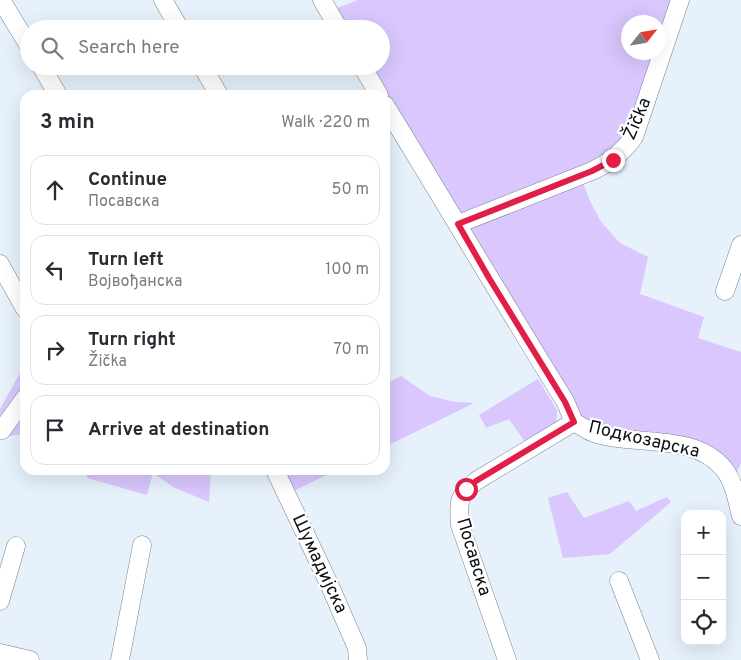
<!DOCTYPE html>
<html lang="en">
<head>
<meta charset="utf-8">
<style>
	body { margin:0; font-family:Overpass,sans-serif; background:#f7f7f7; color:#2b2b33 }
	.controls { position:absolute; right:15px; bottom:15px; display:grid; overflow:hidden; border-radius:10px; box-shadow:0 5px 20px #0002 }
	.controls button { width:45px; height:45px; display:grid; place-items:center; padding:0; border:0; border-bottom:1px solid #e1e1e2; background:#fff; color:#2b2b33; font:25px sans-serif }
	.compass { position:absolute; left:621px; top:15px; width:45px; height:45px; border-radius:50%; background:#fff; box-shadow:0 5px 20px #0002; rotate:59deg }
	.stop { position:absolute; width:15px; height:15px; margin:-11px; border:4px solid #e11d48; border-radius:50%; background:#fff }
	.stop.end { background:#e11d48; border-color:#fff; box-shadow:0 1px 5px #0008 }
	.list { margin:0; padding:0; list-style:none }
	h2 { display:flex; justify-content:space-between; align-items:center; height:65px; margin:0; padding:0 20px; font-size:21px }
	h2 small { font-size:16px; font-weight:400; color:#7c7c81 }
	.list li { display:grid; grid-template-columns:32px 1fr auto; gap:15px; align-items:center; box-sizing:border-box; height:70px; margin:0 10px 10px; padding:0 10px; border:1px solid #e1e1e2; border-radius:15px }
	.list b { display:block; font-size:19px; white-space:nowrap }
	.list p { margin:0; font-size:16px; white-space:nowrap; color:#7c7c81 }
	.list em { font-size:16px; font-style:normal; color:#7c7c81 }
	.icon { flex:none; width:28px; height:28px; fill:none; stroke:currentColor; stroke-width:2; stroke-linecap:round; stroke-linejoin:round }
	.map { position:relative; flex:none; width:741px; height:660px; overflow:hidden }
	.search { position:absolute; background:#fff; box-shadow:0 5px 20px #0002; left:20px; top:20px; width:370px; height:55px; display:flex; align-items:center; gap:12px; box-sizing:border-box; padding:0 18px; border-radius:28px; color:#7c7c81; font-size:19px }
	.panel { position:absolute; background:#fff; box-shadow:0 5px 20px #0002; left:20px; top:90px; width:370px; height:385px; border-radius:15px }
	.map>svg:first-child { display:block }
	.green { fill:#d9c7fd }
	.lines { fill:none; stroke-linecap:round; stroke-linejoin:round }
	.minor-casing { stroke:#76838f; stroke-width:19 }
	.minor { stroke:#fff; stroke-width:18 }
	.route { stroke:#e11d48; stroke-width:6 }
	.labels { text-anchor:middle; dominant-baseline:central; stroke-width:4.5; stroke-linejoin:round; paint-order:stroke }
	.street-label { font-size:18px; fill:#0b1014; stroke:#fff }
</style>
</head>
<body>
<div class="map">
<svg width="741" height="660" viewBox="0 0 741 660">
	<rect width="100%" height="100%" fill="#e6f1fc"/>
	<g class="green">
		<polygon points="358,0 672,0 659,40 658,22 628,22 628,52 654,53 624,138 612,151 578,171 590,201 601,222 620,243 648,257 640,294 704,317 698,338 741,352 741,463 737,472 715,448 667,437 606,432 585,423 364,66 381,66 381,29 341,29 330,11"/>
		<polygon points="25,364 25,434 0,437 0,409"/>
		<polygon points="401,376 430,396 455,402 474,403 385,447 385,384"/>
		<polygon points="538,379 557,410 556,427 527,445 509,419 486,428 479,415"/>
		<polygon points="86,470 211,470 209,502 173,487 153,473 147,495 87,478"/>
		<polygon points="284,470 337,470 294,491"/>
		<polygon points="567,492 584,518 629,501 636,511 667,497 671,502 610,554 563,558 548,498"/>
	</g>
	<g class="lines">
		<defs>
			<g id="minor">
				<polyline points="1,0 29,46"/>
				<polyline points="163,0 180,29"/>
				<polyline points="322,0 339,29"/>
				<polyline points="41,66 58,95"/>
				<polyline points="202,66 219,95"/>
				<polyline points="362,66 379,95"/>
				<path d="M385 105C445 203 504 303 565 401L574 422"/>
				<path d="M458 224 592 171C610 163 622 153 634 137L680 0"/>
				<polyline points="0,264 25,309"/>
				<polyline points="725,291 741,245"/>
				<path d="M574 422C581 426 587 430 594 433 635 447 694 432 724 469 734 482 737 500 741 516"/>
				<polyline points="2,430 25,398"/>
				<polyline points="275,470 330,586 357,648 358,660"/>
				<polyline points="619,581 650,660"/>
				<polyline points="0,601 16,546"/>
				<polyline points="0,653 30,660"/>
				<polyline points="120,660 142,545"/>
				<path d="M507 660 460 525C458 502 458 496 476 481L574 422"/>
			</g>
		</defs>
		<use href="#minor" class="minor-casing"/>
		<use href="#minor" class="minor"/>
	</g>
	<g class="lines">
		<polyline class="route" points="466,489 476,481 574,422 565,402 489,278 458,224 592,171 613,160"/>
	</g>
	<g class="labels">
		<g class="street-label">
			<text transform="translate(638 119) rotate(-67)">Žička</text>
			<text transform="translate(644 440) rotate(13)">Подкозарска</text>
			<text transform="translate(473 557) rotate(73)">Посавска</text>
			<text transform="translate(319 564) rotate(65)">Шумадијска</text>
		</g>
	</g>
</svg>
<div class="controls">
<button>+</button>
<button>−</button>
<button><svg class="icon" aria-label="locate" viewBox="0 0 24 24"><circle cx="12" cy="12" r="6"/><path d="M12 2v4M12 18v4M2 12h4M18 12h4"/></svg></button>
</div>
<svg class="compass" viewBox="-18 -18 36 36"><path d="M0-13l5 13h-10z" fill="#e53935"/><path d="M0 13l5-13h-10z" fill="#7c7c81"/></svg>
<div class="stop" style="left:466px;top:489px"></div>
<div class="stop end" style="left:613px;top:160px"></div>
<div class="search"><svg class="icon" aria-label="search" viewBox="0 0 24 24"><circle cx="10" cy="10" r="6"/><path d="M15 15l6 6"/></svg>Search here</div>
<section class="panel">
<h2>3 min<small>Walk · 220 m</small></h2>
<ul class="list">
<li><svg class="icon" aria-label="ahead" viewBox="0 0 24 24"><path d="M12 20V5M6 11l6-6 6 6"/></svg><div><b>Continue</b><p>Посавска</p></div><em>50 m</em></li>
<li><svg class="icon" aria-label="left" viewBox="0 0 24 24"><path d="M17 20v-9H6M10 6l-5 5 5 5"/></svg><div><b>Turn left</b><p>Војвођанска</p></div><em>100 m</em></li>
<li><svg class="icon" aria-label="right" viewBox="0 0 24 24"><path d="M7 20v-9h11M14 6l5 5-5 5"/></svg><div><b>Turn right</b><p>Žička</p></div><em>70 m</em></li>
<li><svg class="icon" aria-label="arrive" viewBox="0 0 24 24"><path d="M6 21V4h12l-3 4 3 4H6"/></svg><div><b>Arrive at destination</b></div></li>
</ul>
</section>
</div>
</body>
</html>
